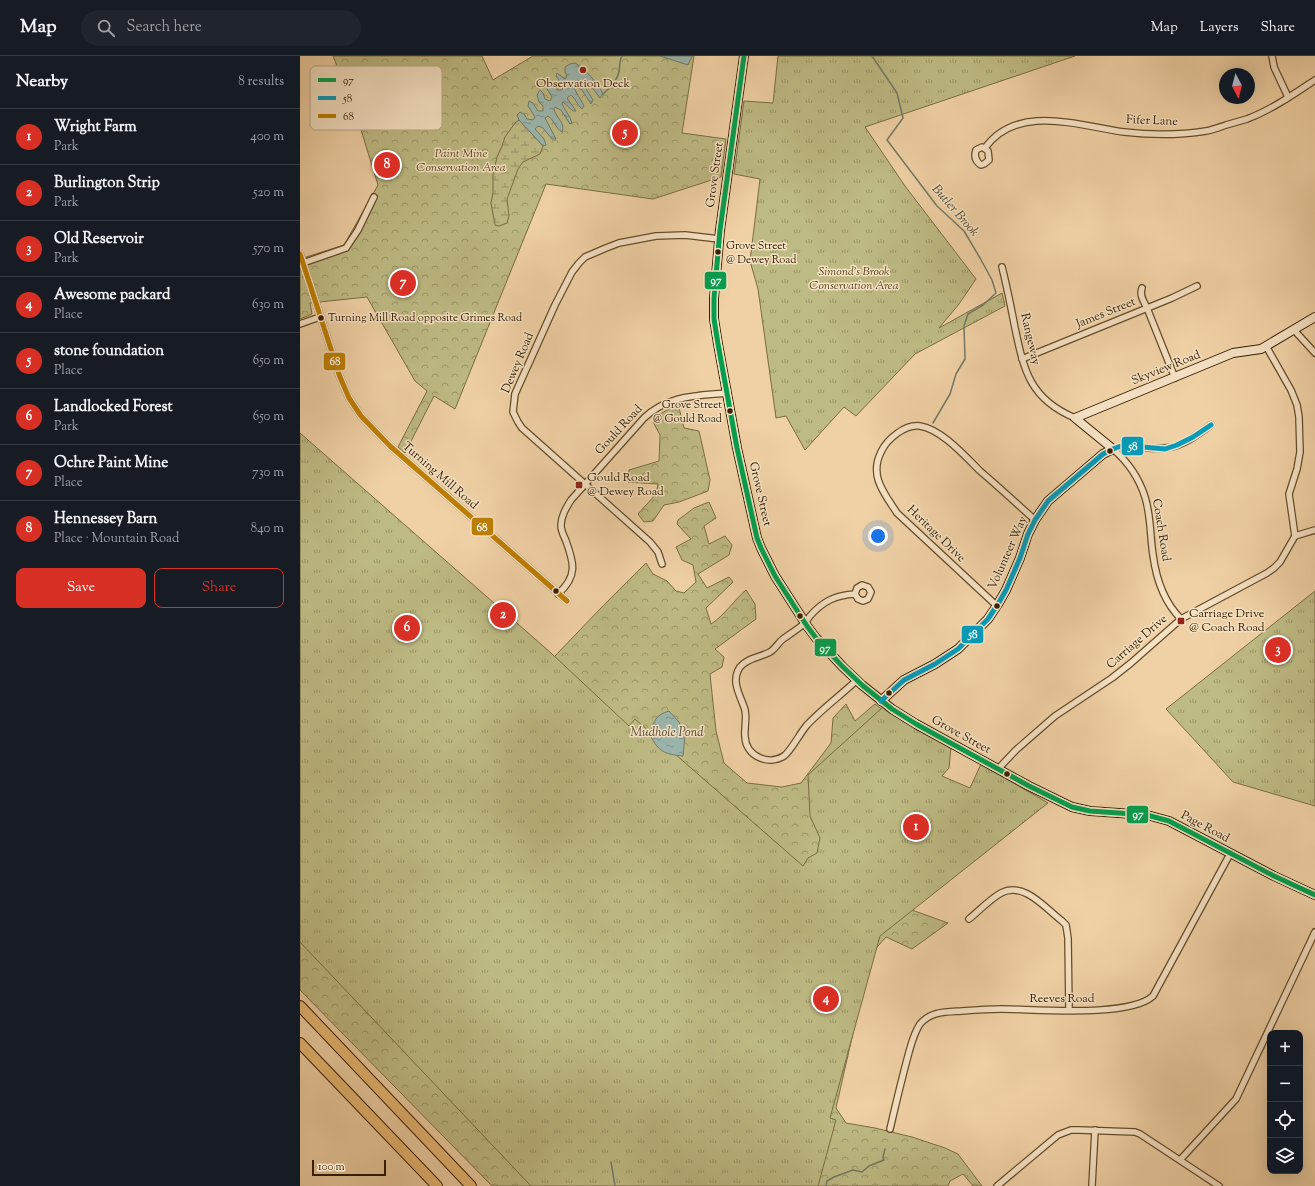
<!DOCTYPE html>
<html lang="en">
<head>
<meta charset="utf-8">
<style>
	body { margin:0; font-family:"Sorts Mill Goudy",serif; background:#20242c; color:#f1f3f6 }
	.controls { position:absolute; right:12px; bottom:12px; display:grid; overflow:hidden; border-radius:8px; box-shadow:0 4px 16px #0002 }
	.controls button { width:36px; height:36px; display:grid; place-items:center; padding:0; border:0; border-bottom:1px solid #363941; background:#171b24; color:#f1f3f6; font:20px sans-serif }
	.compass { position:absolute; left:919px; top:12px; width:36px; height:36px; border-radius:50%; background:#171b24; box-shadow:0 4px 16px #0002; rotate:173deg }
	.scale { position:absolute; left:12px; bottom:10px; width:74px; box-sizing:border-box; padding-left:4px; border:2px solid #382000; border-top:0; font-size:11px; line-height:14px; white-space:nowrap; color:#382000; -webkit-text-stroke:3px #f5e1c4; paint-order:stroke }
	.you { position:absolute; left:578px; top:480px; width:14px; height:14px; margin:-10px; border:3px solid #fff; border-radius:50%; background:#1a73e8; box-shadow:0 0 0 6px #1a73e833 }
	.badge { display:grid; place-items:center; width:26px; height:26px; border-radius:50%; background:#d93025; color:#fff; font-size:13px; font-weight:700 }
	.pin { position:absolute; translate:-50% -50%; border:2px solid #fff; box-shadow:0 1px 4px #0006 }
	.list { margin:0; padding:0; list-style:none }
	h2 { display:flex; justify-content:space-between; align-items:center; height:52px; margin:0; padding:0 16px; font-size:17px }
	h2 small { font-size:13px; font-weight:400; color:#9ea1a6 }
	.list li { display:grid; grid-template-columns:26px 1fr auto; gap:12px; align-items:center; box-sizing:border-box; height:56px; padding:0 16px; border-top:1px solid #363941 }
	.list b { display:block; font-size:15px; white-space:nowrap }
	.list p { margin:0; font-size:13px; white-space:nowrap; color:#9ea1a6 }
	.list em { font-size:13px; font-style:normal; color:#9ea1a6 }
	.actions { display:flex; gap:8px; padding:12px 16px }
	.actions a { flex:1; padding:9px 0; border:1px solid #d93025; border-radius:8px; text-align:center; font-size:14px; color:#d93025 }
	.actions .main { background:#d93025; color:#fff }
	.icon { flex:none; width:22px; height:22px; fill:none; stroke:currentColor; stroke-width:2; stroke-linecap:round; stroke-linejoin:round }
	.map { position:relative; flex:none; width:1015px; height:1130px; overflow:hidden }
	header { display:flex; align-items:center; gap:24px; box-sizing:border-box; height:56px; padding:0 20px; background:#171b24; border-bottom:1px solid #363941 }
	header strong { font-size:19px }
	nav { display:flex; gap:22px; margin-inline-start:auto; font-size:14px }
	.search { width:280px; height:36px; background:#20242c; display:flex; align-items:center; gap:10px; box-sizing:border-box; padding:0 14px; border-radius:22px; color:#9ea1a6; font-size:15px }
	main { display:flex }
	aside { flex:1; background:#171b24 }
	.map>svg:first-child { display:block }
	.forest { fill:url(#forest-crowns); stroke:#7b6d42 }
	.wetland { fill:url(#wetland-marsh); stroke:#7b6d42 }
	.park { fill:url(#park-tufts); stroke:#7b6d42 }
	.water { fill:url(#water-ripples); stroke:#737a68 }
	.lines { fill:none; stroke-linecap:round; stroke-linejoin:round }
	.stream { stroke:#737a68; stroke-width:1.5 }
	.street-casing { stroke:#664c29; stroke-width:8 }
	.secondary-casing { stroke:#382000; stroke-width:10 }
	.highway-casing { stroke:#382000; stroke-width:12 }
	.street { stroke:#f5e1c4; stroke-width:5.5 }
	.secondary { stroke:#f5e1c4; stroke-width:8 }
	.highway { stroke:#e8b872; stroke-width:10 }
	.bus-1-casing { stroke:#f5e1c4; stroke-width:8 }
	.bus-2-casing { stroke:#f5e1c4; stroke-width:8 }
	.bus-3-casing { stroke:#f5e1c4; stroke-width:8 }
	.bus-1 { stroke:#039f4d; stroke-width:5 }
	.bus-2 { stroke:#069bb9; stroke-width:5 }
	.bus-3 { stroke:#be7e00; stroke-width:5 }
	.poi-dot { fill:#8f2418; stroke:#f5e1c4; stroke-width:1.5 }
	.bus-dot { fill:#382000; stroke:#f5e1c4; stroke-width:1.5 }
	.labels { text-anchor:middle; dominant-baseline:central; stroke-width:3; stroke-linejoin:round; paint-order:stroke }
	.bus-label { font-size:11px; fill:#382000; stroke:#f5e1c4; text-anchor:start }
	.poi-label { font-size:12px; fill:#382000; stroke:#f5e1c4; text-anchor:start }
	.street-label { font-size:12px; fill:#382000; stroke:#f5e1c4 }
	.park-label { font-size:12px; font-style:italic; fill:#5a4621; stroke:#f5e1c4 }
	.water-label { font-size:13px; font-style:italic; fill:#564d34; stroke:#f5e1c4 }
	.key { fill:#f5e1c4; stroke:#bca789; stroke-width:1 }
	.key-label { font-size:11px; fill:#382000 }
	.line-badge { stroke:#f5e1c4; stroke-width:1.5 }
	.badge-label { font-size:11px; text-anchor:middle; font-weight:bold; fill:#fff }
</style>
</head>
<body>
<header>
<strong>Map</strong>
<div class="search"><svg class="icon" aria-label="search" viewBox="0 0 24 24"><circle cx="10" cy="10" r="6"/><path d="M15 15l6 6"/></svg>Search here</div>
<nav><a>Map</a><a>Layers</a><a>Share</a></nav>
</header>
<main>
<aside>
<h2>Nearby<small>8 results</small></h2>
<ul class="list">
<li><span class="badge">1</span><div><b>Wright Farm</b><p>Park</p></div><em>400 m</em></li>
<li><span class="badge">2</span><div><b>Burlington Strip</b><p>Park</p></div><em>520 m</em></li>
<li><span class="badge">3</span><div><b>Old Reservoir</b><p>Park</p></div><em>570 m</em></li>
<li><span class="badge">4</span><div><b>Awesome packard</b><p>Place</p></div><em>630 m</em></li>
<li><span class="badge">5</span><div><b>stone foundation</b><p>Place</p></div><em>650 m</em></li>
<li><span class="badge">6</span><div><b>Landlocked Forest</b><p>Park</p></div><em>650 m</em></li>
<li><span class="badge">7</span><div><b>Ochre Paint Mine</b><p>Place</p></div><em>730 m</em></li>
<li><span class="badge">8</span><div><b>Hennessey Barn</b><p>Place · Mountain Road</p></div><em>840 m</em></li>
</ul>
<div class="actions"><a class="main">Save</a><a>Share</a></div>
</aside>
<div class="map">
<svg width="1015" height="1130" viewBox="0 0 1015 1130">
	<defs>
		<pattern id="forest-crowns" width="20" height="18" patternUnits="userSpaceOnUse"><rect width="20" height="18" fill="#beba83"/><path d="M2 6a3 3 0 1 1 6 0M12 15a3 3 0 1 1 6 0" fill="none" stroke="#9b9769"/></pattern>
		<pattern id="wetland-marsh" width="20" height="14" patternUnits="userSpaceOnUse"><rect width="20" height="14" fill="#beba83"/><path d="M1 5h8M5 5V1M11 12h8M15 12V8" fill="none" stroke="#9b9769"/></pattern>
		<pattern id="park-tufts" width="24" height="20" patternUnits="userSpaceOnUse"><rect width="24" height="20" fill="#beba83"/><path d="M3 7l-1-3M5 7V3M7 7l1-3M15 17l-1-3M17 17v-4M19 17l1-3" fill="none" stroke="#9b9769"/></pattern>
		<pattern id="water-ripples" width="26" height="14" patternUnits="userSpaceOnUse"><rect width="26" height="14" fill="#9bb6ae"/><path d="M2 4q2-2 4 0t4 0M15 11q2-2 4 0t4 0" fill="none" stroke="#7f948b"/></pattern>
	</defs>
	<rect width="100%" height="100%" fill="#f0d1a5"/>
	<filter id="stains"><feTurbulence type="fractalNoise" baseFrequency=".005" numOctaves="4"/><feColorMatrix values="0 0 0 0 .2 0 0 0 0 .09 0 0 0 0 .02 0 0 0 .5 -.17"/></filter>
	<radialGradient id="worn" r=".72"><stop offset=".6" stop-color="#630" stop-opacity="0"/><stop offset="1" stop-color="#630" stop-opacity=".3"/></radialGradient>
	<g class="forest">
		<polygon points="33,0 182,0 193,24 233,0 394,0 382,77 426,83 421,121 353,143 246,128 155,353 134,340 105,397 98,391 127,335 115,325 67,241 10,247 12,258 0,263 0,203 44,189 78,129 57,61"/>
		<polygon points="378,348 384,372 399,375 410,424 408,435 379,446 364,449 353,465 344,466 338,458 356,438 358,428 328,426 329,414 359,405 360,379 353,366 360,358"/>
		<path d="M409 446 416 462 404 470 409 488 425 480 432 489 429 499 398 518 407 532 429 521 433 526 406 552 411 568C425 559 434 544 446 534L455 548 456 563 415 593 424 601 422 611 410 618 416 675 424 707 447 727 482 731 501 727 531 687 533 662 546 648 555 665 575 648 583 654 609 853 648 867 612 893 586 881 571 898 536 1052 546 1067 575 1072 612 1081 645 1092 658 1098 682 1130H673L663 1118 650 1125 648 1130H192L0 934V847L208 649 300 553 346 507 353 518 367 525 376 535 384 537 396 526 393 509 382 504 376 491 391 483 377 468 378 464 394 452Z"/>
	</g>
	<polygon class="wetland" points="219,64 243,90 240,98 223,106 218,113 207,143 209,160 207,167 199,170 195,169 191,147 193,137 193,119 197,101 202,90 205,81 215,67"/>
	<g class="park">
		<polygon points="478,0 775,0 565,71 605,130 676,223 659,248 639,272 702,237 705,250 615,298 556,360 544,351 505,394 486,360 476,362 458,233 450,205 460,123 434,118 444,45 473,47"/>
		<polygon points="0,377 251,597 329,670 335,663 503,810 508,802 517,797 520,782 510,760 508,719 583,651 651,691 649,712 642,720 670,732 681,708 748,747 580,880 530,1062 536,1064 518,1130 231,1130 0,886"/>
		<polygon points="1015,535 1015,750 933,726 866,653"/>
	</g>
	<g class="water">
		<polygon points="360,0 392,0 388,9"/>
		<path d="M275 7C285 13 298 27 303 38L300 42 291 30 283 28 293 44 291 48 282 34 275 30 274 32 284 50 282 53C277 49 276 43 271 39L267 42 276 55H273L263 46 262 48C265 55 270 59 272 67L270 68 261 54 255 51 254 53C256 62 266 67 262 76 256 73 254 64 248 60L245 62 256 83H252L243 72 238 70 235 73 244 83 246 89 243 90 219 64 217 59 220 56 224 58 227 63 233 64 235 61 228 50 229 45 233 47 238 55H243V50L239 46 237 39 240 34 243 37 245 43 250 45 252 41 246 31 245 26 248 23 257 34H262L263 30 256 20 257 17 265 23 267 20 265 16V11L270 8Z"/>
		<path d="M369 655 379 666 385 680 383 700C364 698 359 696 350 679 353 666 355 659 369 655Z"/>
	</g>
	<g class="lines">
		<g class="stream">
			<polyline points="572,0 597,37 603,62 587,84 637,150 664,175 680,202 692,224 696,237 683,249 668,258 664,270 665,303 656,318 650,338 633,367"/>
			<path d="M303 38C310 32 317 25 319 16 320 10 319 5 322 0"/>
			<polyline points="311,1106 315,1130"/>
			<polyline points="526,1130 527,1125 534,1121 553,1114 562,1116 569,1110 584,1104 583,1101 585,1093"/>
		</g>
		<defs>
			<g id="street">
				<polyline points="972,0 974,11 988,41"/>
				<path d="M682 91 688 95 689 104 684 108 681 109C675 105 674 100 676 94Z"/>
				<path d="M685 92C717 47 780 70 824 76 850 79 881 79 906 75 913 74 920 71 926 69 933 67 940 65 947 63 971 54 994 38 1015 24"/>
				<polyline points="0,198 40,321 49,342 61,360 90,390 267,545"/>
				<polyline points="3,207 46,192 58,174 74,141"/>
				<path d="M702 211C707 231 711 251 715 272 724 315 730 343 775 362"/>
				<path d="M842 232C839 239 844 246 847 252L875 322"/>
				<polyline points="0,268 20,261"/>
				<polyline points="994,274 1015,297"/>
				<polyline points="966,290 991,334 997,349 999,361 1000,396 997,413 989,438 995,480"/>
				<polyline points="722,303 872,242 897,230"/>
				<polyline points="362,508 358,496 350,486 222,372 218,366 213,356 215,338 255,249 272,216 279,207 285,201 306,192 319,187 356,180 385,179 419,183"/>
				<path d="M258 538C278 520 274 507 266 485 264 480 261 475 261 470 261 460 266 452 271 444L344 362C368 339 396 340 427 337"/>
				<path d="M555 538 558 543 563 545 568 543 571 536 568 531 562 529 557 532 555 538C536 539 523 545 510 560 508 562 507 565 505 567 498 573 490 578 483 583 478 587 475 593 470 596 461 601 447 602 440 611 430 626 441 640 445 654 447 663 444 672 445 681 446 700 468 710 484 700 491 695 500 677 507 669 522 653 541 639 557 624"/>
				<path d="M697 550 597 457C584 437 569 420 581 396 587 383 605 368 620 370 641 373 665 400 680 415 699 431 717 448 735 464"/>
				<path d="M881 563C864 546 856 522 853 499 850 480 851 460 845 441 839 422 828 406 813 393 831 387 847 394 865 392 882 391 898 378 911 369"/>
				<polyline points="698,713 716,694 755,660 812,622 831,607 881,563 967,517 974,512 980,506 995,480 1015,474"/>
				<path d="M669 863C679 855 690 843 701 837 724 825 745 852 762 865L766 869 768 882 769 954"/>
				<path d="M590 1073C596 1047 602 1022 609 996 612 986 614 977 620 968 631 955 646 956 662 955 675 954 688 953 701 953 735 953 829 962 853 940L930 798"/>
				<polyline points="880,1104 936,1043 1015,876"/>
				<polyline points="697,1130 758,1079 771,1074 779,1074 835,1076 840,1078 919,1130"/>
				<polyline points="792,1130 795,1074"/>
			</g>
			<g id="secondary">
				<polyline points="444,0 420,174 414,242 414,263 418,288 437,392 457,482 461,492 475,520 507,570 516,582 542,610 562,629 592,653 616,668 729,730 772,751 790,755 847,759 869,765 974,820 1015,839"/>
				<polyline points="581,645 604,624 635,608 658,593 688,563 698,548 706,534 720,502 728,478 735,464 748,445 803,398 813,393 775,362 933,297 961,293 1015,261"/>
			</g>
			<g id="highway">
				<polyline points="0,950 171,1130"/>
				<polyline points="0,987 137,1130"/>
			</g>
		</defs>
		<use href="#street" class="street-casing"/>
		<use href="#secondary" class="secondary-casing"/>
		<use href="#highway" class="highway-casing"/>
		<use href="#street" class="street"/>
		<use href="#secondary" class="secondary"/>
		<use href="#highway" class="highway"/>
		<defs>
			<polyline id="bus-1" points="444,0 420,174 414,242 414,263 418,288 437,392 457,482 461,492 475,520 507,570 516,582 542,610 562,629 592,653 616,668 729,730 772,751 790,755 847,759 869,765 974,820 1015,839"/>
			<polyline id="bus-2" points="581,645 604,624 635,608 658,593 688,563 698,548 706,534 720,502 728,478 735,464 748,445 803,398 813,393 821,390 832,390 865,393 877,389 893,381 911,369"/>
			<polyline id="bus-3" points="0,198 40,321 49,342 61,360 90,390 267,545"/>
		</defs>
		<use href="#bus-1" class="bus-1-casing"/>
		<use href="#bus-2" class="bus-2-casing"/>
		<use href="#bus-3" class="bus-3-casing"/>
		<use href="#bus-1" class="bus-1"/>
		<use href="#bus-2" class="bus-2"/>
		<use href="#bus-3" class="bus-3"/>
	</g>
	<g class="poi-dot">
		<circle cx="283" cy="14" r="4"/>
		<rect x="275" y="425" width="8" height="8" rx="2"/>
		<rect x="877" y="561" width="8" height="8" rx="2"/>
	</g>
	<g class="bus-dot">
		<circle cx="418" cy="196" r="3.5"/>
		<circle cx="21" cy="262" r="3.5"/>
		<circle cx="430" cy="355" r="3.5"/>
		<circle cx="810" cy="395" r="3.5"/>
		<circle cx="256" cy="535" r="3.5"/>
		<circle cx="697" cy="550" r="3.5"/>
		<circle cx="500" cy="560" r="3.5"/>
		<circle cx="589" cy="637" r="3.5"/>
		<circle cx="707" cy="718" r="3.5"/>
	</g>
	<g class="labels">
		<g class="bus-label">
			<text x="426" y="190">Grove Street<tspan x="426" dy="14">@ Dewey Road</tspan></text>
			<text x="28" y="262">Turning Mill Road opposite Grimes Road</text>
			<text x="422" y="349" text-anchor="end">Grove Street<tspan x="422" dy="14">@ Gould Road</tspan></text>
		</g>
		<g class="poi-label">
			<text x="283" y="28" text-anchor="middle">Observation Deck</text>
			<text x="287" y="422">Gould Road<tspan x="287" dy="14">@ Dewey Road</tspan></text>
			<text x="889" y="558">Carriage Drive<tspan x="889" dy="14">@ Coach Road</tspan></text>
		</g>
		<g class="street-label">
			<text transform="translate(852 65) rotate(2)">Fifer Lane</text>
			<text transform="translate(415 119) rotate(-82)">Grove Street</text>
			<text transform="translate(806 257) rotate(-22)">James Street</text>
			<text transform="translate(730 283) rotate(77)">Rangeway</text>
			<text transform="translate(218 307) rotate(-67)">Dewey Road</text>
			<text transform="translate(866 312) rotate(-22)">Skyview Road</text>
			<text transform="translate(319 374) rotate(-47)">Gould Road</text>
			<text transform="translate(140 420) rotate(41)">Turning Mill Road</text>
			<text transform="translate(460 438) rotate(77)">Grove Street</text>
			<text transform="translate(861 474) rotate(81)">Coach Road</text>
			<text transform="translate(636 478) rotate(44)">Heritage Drive</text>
			<text transform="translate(708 497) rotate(-66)">Volunteer Way</text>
			<text transform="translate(837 586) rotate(-41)">Carriage Drive</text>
			<text transform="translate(661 679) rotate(29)">Grove Street</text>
			<text transform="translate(905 771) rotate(28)">Page Road</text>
			<text x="762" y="943">Reeves Road</text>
		</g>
		<g class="park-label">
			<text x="161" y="98">Paint Mine<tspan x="161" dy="14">Conservation Area</tspan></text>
			<text x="554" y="216">Simond's Brook<tspan x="554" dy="14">Conservation Area</tspan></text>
		</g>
		<g class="water-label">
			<text transform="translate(655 155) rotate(49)">Butler Brook</text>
			<text x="367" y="677">Mudhole Pond</text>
		</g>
	</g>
	<rect x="10" y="10" width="132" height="64" rx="6" class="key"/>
	<rect x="18" y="22" width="18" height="4" fill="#039f4d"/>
	<rect x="18" y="40" width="18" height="4" fill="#069bb9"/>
	<rect x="18" y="58" width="18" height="4" fill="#be7e00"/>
	<g class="key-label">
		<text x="43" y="28">97</text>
		<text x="43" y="46">58</text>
		<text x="43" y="64">68</text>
	</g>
	<g class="line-badge">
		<rect x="404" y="215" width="23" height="19" rx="4" fill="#039f4d"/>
		<rect x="23" y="296" width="23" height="19" rx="4" fill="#be7e00"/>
		<rect x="821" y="380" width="23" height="20" rx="4" fill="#069bb9"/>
		<rect x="171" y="461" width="23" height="19" rx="4" fill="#be7e00"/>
		<rect x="661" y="569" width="23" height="19" rx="4" fill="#069bb9"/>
		<rect x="514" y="582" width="23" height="19" rx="4" fill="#039f4d"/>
		<rect x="826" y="749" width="23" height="19" rx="4" fill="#039f4d"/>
	</g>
	<g class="badge-label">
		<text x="416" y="228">97</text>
		<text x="35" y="309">68</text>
		<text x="833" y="394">58</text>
		<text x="182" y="475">68</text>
		<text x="673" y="582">58</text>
		<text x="525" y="596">97</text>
		<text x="838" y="762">97</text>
	</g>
	<rect width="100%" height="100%" filter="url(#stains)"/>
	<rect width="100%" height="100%" fill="url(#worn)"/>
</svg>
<div class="controls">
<button>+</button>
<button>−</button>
<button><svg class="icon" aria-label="locate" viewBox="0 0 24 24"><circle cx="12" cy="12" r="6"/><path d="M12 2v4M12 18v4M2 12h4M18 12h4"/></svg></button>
<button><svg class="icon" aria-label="layers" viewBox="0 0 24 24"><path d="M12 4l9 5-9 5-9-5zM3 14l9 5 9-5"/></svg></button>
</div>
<svg class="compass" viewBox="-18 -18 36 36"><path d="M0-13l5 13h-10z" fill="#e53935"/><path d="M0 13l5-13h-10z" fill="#9ea1a6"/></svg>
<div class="scale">100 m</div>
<div class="you"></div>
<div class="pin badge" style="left:616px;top:771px">1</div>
<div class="pin badge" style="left:203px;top:559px">2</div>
<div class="pin badge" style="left:978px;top:594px">3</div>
<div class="pin badge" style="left:526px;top:943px">4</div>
<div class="pin badge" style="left:325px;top:77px">5</div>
<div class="pin badge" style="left:107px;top:572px">6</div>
<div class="pin badge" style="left:103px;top:227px">7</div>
<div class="pin badge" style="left:87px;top:109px">8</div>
</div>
</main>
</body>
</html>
